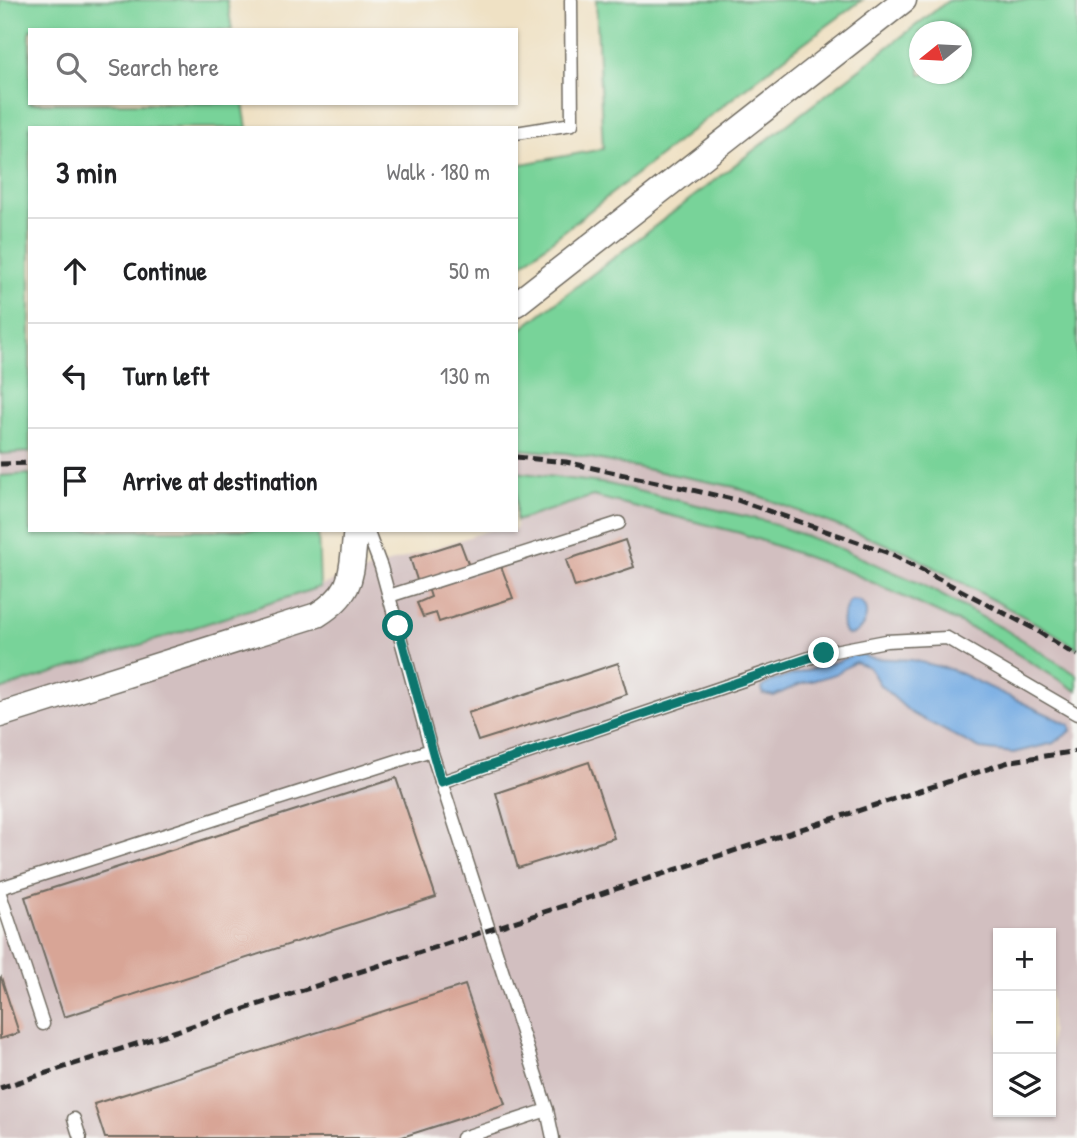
<!DOCTYPE html>
<html lang="en">
<head>
<meta charset="utf-8">
<style>
	body { margin:0; font-family:"Patrick Hand",sans-serif; background:#f2f2f2; color:#202124 }
	.controls { position:absolute; right:21px; bottom:21px; display:grid; overflow:hidden; border-radius:0px; box-shadow:0 2px 5px #0004 }
	.controls button { width:63px; height:63px; display:grid; place-items:center; padding:0; border:0; border-bottom:2px solid #e0e0e0; background:#fff; color:#202124; font:35px sans-serif }
	.compass { position:absolute; left:909px; top:21px; width:63px; height:63px; border-radius:50%; background:#fff; box-shadow:0 2px 5px #0004; rotate:252deg }
	.stop { position:absolute; width:21px; height:21px; margin:-16px; border:5px solid #0f766e; border-radius:50%; background:#fff }
	.stop.end { background:#0f766e; border-color:#fff; box-shadow:0 2px 7px #0008 }
	.list { margin:0; padding:0; list-style:none }
	h2 { display:flex; justify-content:space-between; align-items:center; height:91px; margin:0; padding:0 28px; font-size:30px }
	h2 small { font-size:23px; font-weight:400; color:#757577 }
	.list li { display:grid; grid-template-columns:46px 1fr auto; gap:21px; align-items:center; box-sizing:border-box; height:105px; padding:0 28px; border-top:2px solid #e0e0e0 }
	.list b { display:block; font-size:26px; white-space:nowrap }
	.list em { font-size:23px; font-style:normal; color:#757577 }
	.icon { flex:none; width:38px; height:38px; fill:none; stroke:currentColor; stroke-width:2; stroke-linecap:round; stroke-linejoin:round }
	.map { position:relative; flex:none; width:1077px; height:1138px; overflow:hidden }
	.search { position:absolute; background:#fff; box-shadow:0 2px 5px #0004; left:28px; top:28px; width:490px; height:77px; display:flex; align-items:center; gap:18px; box-sizing:border-box; padding:0 24px; border-radius:0px; color:#757577; font-size:26px }
	.panel { position:absolute; background:#fff; box-shadow:0 2px 5px #0004; left:28px; top:126px; width:490px; height:406px; border-radius:0px }
	.map>svg:first-child { display:block }
	.industrial { fill:#d2bfc0; fill-rule:evenodd }
	.green { fill:#78d399; stroke:#527f62; stroke-width:2; fill-rule:evenodd }
	.water { fill:#74abe3; stroke:#506b87; stroke-width:2 }
	.building { fill:#d8a596 }
	.lines { fill:none; stroke-linecap:round; stroke-linejoin:round }
	.lane-casing { stroke:#706b61; stroke-width:15 }
	.street-casing { stroke:#706b61; stroke-width:27 }
	.lane { stroke:#fff; stroke-width:12 }
	.street { stroke:#fff; stroke-width:24 }
	.rail { stroke:#2b2b2b; stroke-width:5; stroke-dasharray:10 5; stroke-linecap:butt }
	.route { stroke:#0f766e; stroke-width:9 }
</style>
</head>
<body>
<div class="map">
<svg width="1077" height="1138" viewBox="0 0 1077 1138">
	<rect width="100%" height="100%" fill="#f6f6f2"/>
	<filter id="ink" filterUnits="userSpaceOnUse"><feTurbulence type="fractalNoise" baseFrequency=".0143" numOctaves="2"/><feDisplacementMap in="SourceGraphic" scale="14" xChannelSelector="R" yChannelSelector="G"/><feConvolveMatrix kernelMatrix="1 2 1 2 8 2 1 2 1" color-interpolation-filters="sRGB"/></filter>
	<filter id="wash" filterUnits="userSpaceOnUse"><feTurbulence type="fractalNoise" baseFrequency=".00686" numOctaves="4" result="noise"/><feDisplacementMap in="SourceGraphic" scale="28" xChannelSelector="R" yChannelSelector="G"/><feGaussianBlur stdDeviation="1.57" result="paint"/><feColorMatrix in="noise" values="0 0 0 0 0 0 0 0 0 0 0 0 0 0 0 0 0 1.4 0 .05"/><feComposite in="paint" operator="in"/></filter>
	<g filter="url(#wash)">
		<rect width="100%" height="100%" fill="#efe1c4"/>
		<g class="industrial">
			<polygon points="516,449 566,453 735,487 904,551 1052,632 1077,648 1077,675 1006,630 921,584 841,549 765,521 689,503 608,484 516,472"/>
			<polygon points="30,452 30,474 0,476 0,454"/>
			<path d="M593 496 740 533 852 573 988 636 1077 691V1138H0V690L490 530H516V521ZM998 933H1051V1112H998Z"/>
		</g>
		<g class="green">
			<polygon points="0,0 227,0 232,30 30,30 30,103 243,103 247,128 30,128 30,452 0,454"/>
			<polygon points="596,0 862,0 790,53 516,269 516,165 603,149"/>
			<path d="M949 0H1077V648L1052 632 904 551 735 487 566 453 516 449V333ZM920 32H962V74H920Z"/>
			<polygon points="516,472 608,484 689,503 765,521 841,549 921,584 1006,630 1077,675 1077,691 988,636 852,573 740,533 593,496 516,521"/>
			<polygon points="30,474 30,530 318,530 320,587 0,690 0,476"/>
		</g>
		<g class="water">
			<path d="M850 600 860 601C872 612 865 629 851 635L846 634C839 624 844 610 850 600Z"/>
			<polygon points="858,652 869,658 912,660 953,670 1070,725 1071,731 1054,743 1013,753 980,749 911,713 880,685 869,667 855,662 835,674 798,685 774,696 763,694 762,687 772,681 839,661"/>
		</g>
		<g id="blocks">
			<g class="building">
				<polygon points="625,540 634,567 575,587 566,560"/>
				<polygon points="460,542 469,566 418,583 410,558"/>
				<polygon points="501,566 513,598 439,622 436,613 423,617 417,603 431,597 428,588"/>
				<polygon points="618,663 627,694 478,741 468,713"/>
				<polygon points="589,762 614,838 518,868 496,793"/>
				<polygon points="396,778 436,897 64,1017 25,897"/>
				<polygon points="1,977 19,1033 0,1039 0,978"/>
				<polygon points="465,985 505,1104 399,1138 105,1138 94,1104"/>
			</g>
		</g>
	</g>
	<g filter="url(#ink)">
		<use href="#blocks" fill-opacity="0" stroke="#706b61" stroke-width="2"/>
		<g class="lines">
			<defs>
				<g id="lane">
					<polyline points="516,133 572,124 571,0"/>
					<polyline points="389,596 619,523"/>
					<polyline points="431,750 547,1110 462,1138"/>
					<polyline points="441,782 824,653 886,641 947,638 1077,714"/>
					<polyline points="0,888 431,750 381,567 367,530"/>
					<polyline points="0,894 43,1024"/>
					<polyline points="547,1110 553,1138"/>
					<polyline points="74,1119 80,1138"/>
				</g>
				<g id="street">
					<polyline points="516,304 904,0"/>
					<path d="M0 715 317 615C357 590 350 573 356 530"/>
				</g>
			</defs>
			<use href="#lane" class="lane-casing"/>
			<use href="#street" class="street-casing"/>
			<use href="#lane" class="lane"/>
			<use href="#street" class="street"/>
			<g class="rail">
				<polyline points="516,457 566,462 737,500 889,553 1031,627 1077,656"/>
				<polyline points="0,464 30,463"/>
				<polyline points="0,1088 1012,761 1077,751"/>
			</g>
		</g>
	</g>
	<g class="lines" filter="url(#ink)">
		<polyline class="route" points="398,626 441,782 824,653"/>
	</g>
</svg>
<div class="controls">
<button>+</button>
<button>−</button>
<button><svg class="icon" aria-label="layers" viewBox="0 0 24 24"><path d="M12 4l9 5-9 5-9-5zM3 14l9 5 9-5"/></svg></button>
</div>
<svg class="compass" viewBox="-18 -18 36 36"><path d="M0-13l5 13h-10z" fill="#e53935"/><path d="M0 13l5-13h-10z" fill="#757577"/></svg>
<div class="stop" style="left:398px;top:626px"></div>
<div class="stop end" style="left:824px;top:653px"></div>
<div class="search"><svg class="icon" aria-label="search" viewBox="0 0 24 24"><circle cx="10" cy="10" r="6"/><path d="M15 15l6 6"/></svg>Search here</div>
<section class="panel">
<h2>3 min<small>Walk · 180 m</small></h2>
<ul class="list">
<li><svg class="icon" aria-label="ahead" viewBox="0 0 24 24"><path d="M12 20V5M6 11l6-6 6 6"/></svg><div><b>Continue</b></div><em>50 m</em></li>
<li><svg class="icon" aria-label="left" viewBox="0 0 24 24"><path d="M17 20v-9H6M10 6l-5 5 5 5"/></svg><div><b>Turn left</b></div><em>130 m</em></li>
<li><svg class="icon" aria-label="arrive" viewBox="0 0 24 24"><path d="M6 21V4h12l-3 4 3 4H6"/></svg><div><b>Arrive at destination</b></div></li>
</ul>
</section>
</div>
</body>
</html>
